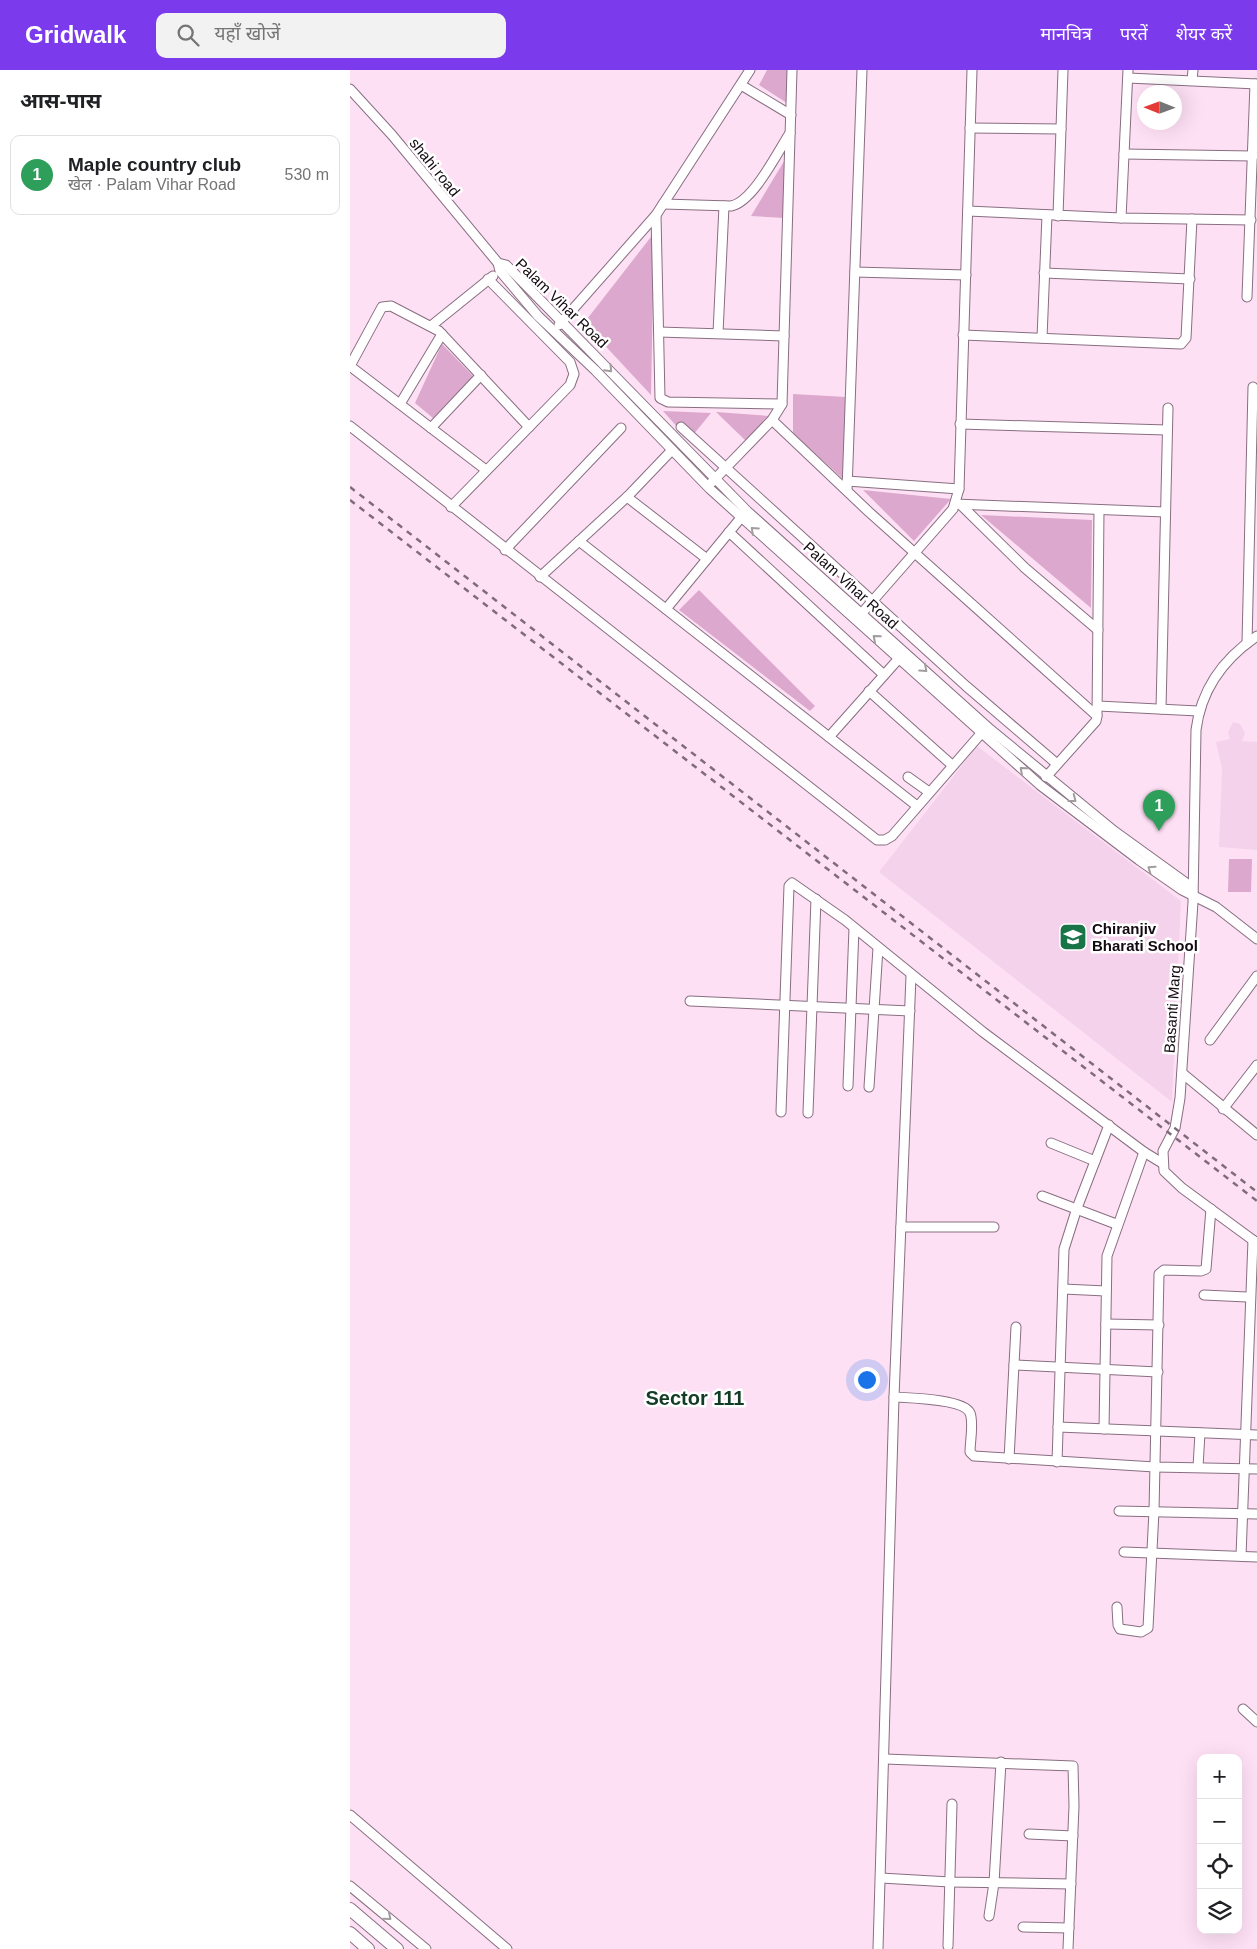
<!DOCTYPE html>
<html lang="hi">
<head>
<meta charset="utf-8">
<style>
	body { margin:0; font-family:Arial,"Noto Sans Devanagari",sans-serif; background:#f2f2f2; color:#202124 }
	.controls { position:absolute; right:15px; bottom:15px; display:grid; overflow:hidden; border-radius:10px; box-shadow:0 5px 20px #0002 }
	.controls button { width:45px; height:45px; display:grid; place-items:center; padding:0; border:0; border-bottom:1px solid #e0e0e0; background:#fff; color:#202124; font:25px sans-serif }
	.compass { position:absolute; left:787px; top:15px; width:45px; height:45px; border-radius:50%; background:#fff; box-shadow:0 5px 20px #0002; rotate:271deg }
	.you { position:absolute; left:516px; top:1309px; width:18px; height:18px; margin:-12px; border:4px solid #fff; border-radius:50%; background:#1a73e8; box-shadow:0 0 0 8px #1a73e833 }
	.badge { display:grid; place-items:center; width:32px; height:32px; border-radius:50%; background:#7c3aed; color:#fff; font-size:16px; font-weight:700 }
	.pin { position:absolute; translate:-50% -41px; filter:drop-shadow(0 1px 2px #0008) }
	.pin::after { content:''; position:absolute; top:26px; width:18px; height:15px; background:inherit; clip-path:polygon(0 0,100% 0,50% 100%) }
	.list { margin:0; padding:0; list-style:none }
	h2 { display:flex; justify-content:space-between; align-items:center; height:65px; margin:0; padding:0 20px; font-size:21px }
	h2 small { font-size:16px; font-weight:400; color:#757577 }
	.list li { display:grid; grid-template-columns:32px 1fr auto; gap:15px; align-items:center; box-sizing:border-box; height:80px; margin:0 10px 10px; padding:0 10px; border:1px solid #e0e0e0; border-radius:10px }
	.list b { display:block; font-size:19px; white-space:nowrap }
	.list p { margin:0; font-size:16px; white-space:nowrap; color:#757577 }
	.list em { font-size:16px; font-style:normal; color:#757577 }
	.icon { flex:none; width:28px; height:28px; fill:none; stroke:currentColor; stroke-width:2; stroke-linecap:round; stroke-linejoin:round }
	.map { position:relative; flex:none; width:907px; height:1879px; overflow:hidden }
	header { display:flex; align-items:center; gap:30px; box-sizing:border-box; height:70px; padding:0 25px; background:#7c3aed; color:#fff }
	header strong { font-size:24px }
	nav { display:flex; gap:28px; margin-inline-start:auto; font-size:18px }
	.search { width:350px; height:45px; background:#f2f2f2; display:flex; align-items:center; gap:12px; box-sizing:border-box; padding:0 18px; border-radius:10px; color:#757577; font-size:19px }
	main { display:flex }
	aside { flex:1; background:#fff }
	.map>svg:first-child { display:block }
	.built { fill:#f5d2eb }
	.green { fill:#dca8cd }
	.lines { fill:none; stroke-linecap:round; stroke-linejoin:round }
	.minor-casing { stroke:#886e81; stroke-width:11 }
	.highway-casing { stroke:#886e81; stroke-width:14 }
	.minor { stroke:#fff; stroke-width:9 }
	.highway { stroke:#fff; stroke-width:12 }
	.rail { stroke:#7f6b79; stroke-width:2.5; stroke-dasharray:6 6; stroke-linecap:butt }
	.oneway { stroke:#a19d9f }
	.labels { text-anchor:middle; dominant-baseline:central; stroke-width:5; stroke-linejoin:round; paint-order:stroke }
	.street-label { font-size:15px; fill:#130910; stroke:#fff }
	.poi-label { font-size:15px; font-weight:bold; fill:#130910; stroke:#fff; text-anchor:start }
	.district-label { font-size:20px; font-weight:bold; fill:#133c26; stroke:#fff }
</style>
</head>
<body>
<header>
<strong>Gridwalk</strong>
<div class="search"><svg class="icon" aria-label="search" viewBox="0 0 24 24"><circle cx="10" cy="10" r="6"/><path d="M15 15l6 6"/></svg>यहाँ खोजें</div>
<nav><a>मानचित्र</a><a>परतें</a><a>शेयर करें</a></nav>
</header>
<main>
<aside>
<h2>आस-पास<small></small></h2>
<ul class="list">
<li><span class="badge" style="background:#2e9e5b">1</span><div><b>Maple country club</b><p>खेल · Palam Vihar Road</p></div><em>530 m</em></li>
</ul>
</aside>
<div class="map">
<svg width="907" height="1879" viewBox="0 0 907 1879">
	<rect width="100%" height="100%" fill="#fee0f5"/>
	<g class="built">
		<polygon points="883,652 890,654 895,663 892,671 907,672 907,780 869,777 872,698 866,672 880,669 878,662"/>
		<polygon points="627,676 831,831 822,1032 529,802"/>
	</g>
	<g class="green">
		<polygon points="417,0 440,0 440,35 409,15"/>
		<polygon points="436,88 435,148 401,146"/>
		<polygon points="304,163 301,325 234,253"/>
		<polygon points="92,274 123,306 83,348 65,333"/>
		<polygon points="443,324 496,327 493,409 443,363"/>
		<polygon points="313,341 361,343 339,370"/>
		<polygon points="366,342 420,346 397,372"/>
		<polygon points="513,420 601,429 564,471"/>
		<polygon points="631,445 742,450 741,538"/>
		<polygon points="349,520 465,636 460,641 329,540"/>
		<polygon points="879,789 902,789 901,822 878,822"/>
	</g>
	<g class="lines">
		<defs>
			<g id="minor">
				<polyline points="778,8 907,14"/>
				<polyline points="842,10 843,0"/>
				<polyline points="391,15 441,45"/>
				<polyline points="0,19 42,65 148,193 150,201 188,246 245,300 360,419 690,715 789,790 832,820 866,837 907,869"/>
				<polyline points="620,58 711,59"/>
				<polyline points="774,84 903,86"/>
				<path d="M313 134 381 136C403 132 427 83 440 63"/>
				<polyline points="618,141 771,148 901,150"/>
				<polyline points="306,145 310,328 318,332 432,334"/>
				<polyline points="708,146 713,0"/>
				<polyline points="771,148 778,0"/>
				<polyline points="148,193 156,195 397,441 641,660 764,761 836,813 843,824"/>
				<polyline points="505,202 616,205"/>
				<polyline points="694,203 840,209"/>
				<polyline points="897,227 905,14"/>
				<polyline points="209,255 306,145 400,0"/>
				<polyline points="81,256 143,206"/>
				<polyline points="309,262 434,266"/>
				<polyline points="368,263 374,136"/>
				<polyline points="613,265 831,274 836,268 842,149"/>
				<polyline points="692,268 697,145"/>
				<polyline points="0,296 32,237 41,236 89,261 179,357"/>
				<polyline points="0,296 136,400"/>
				<polyline points="50,334 92,264"/>
				<polyline points="422,350 519,442 747,646"/>
				<polyline points="610,354 817,360"/>
				<polyline points="0,356 527,770 535,770 542,766 635,659"/>
				<polyline points="331,357 616,616 707,694"/>
				<polyline points="81,358 131,305"/>
				<polyline points="497,411 609,419"/>
				<polyline points="362,412 422,350 432,334 442,0"/>
				<polyline points="497,420 512,0"/>
				<polyline points="277,427 357,489"/>
				<polyline points="605,434 815,442"/>
				<polyline points="612,436 675,498 748,560"/>
				<polyline points="101,437 220,315 224,304 220,292 138,209"/>
				<polyline points="379,462 534,605"/>
				<polyline points="229,471 567,736"/>
				<polyline points="155,480 271,358"/>
				<polyline points="190,507 278,426 322,380"/>
				<polyline points="316,539 394,444"/>
				<polyline points="512,543 603,439 609,419 622,0"/>
				<path d="M907 566C873 589 851 620 846 660L843 832 830 1028 825 1058 813 1081 814 1101 832 1118 907 1173"/>
				<polyline points="897,573 903,317"/>
				<polyline points="519,621 602,695"/>
				<polyline points="748,636 848,641"/>
				<polyline points="811,639 818,338"/>
				<polyline points="479,667 552,585"/>
				<polyline points="558,707 579,722"/>
				<polyline points="696,707 746,651 747,646 749,440"/>
				<polyline points="340,931 560,941"/>
				<polyline points="860,970 907,906"/>
				<polyline points="832,1003 907,1065"/>
				<polyline points="498,1016 504,858"/>
				<polyline points="519,1017 528,878"/>
				<polyline points="873,1039 907,995"/>
				<polyline points="431,1042 439,816 442,813 495,850 633,962 794,1082 812,1093"/>
				<polyline points="458,1043 466,829"/>
				<polyline points="701,1073 745,1091"/>
				<polyline points="692,1126 766,1154"/>
				<polyline points="551,1157 644,1157"/>
				<polyline points="713,1219 756,1221"/>
				<polyline points="854,1225 897,1227"/>
				<polyline points="756,1254 809,1255"/>
				<polyline points="664,1295 808,1302"/>
				<path d="M544 1327C559 1328 614 1329 620 1343 624 1353 620 1371 620 1382L624 1386 805 1397 907 1399"/>
				<polyline points="708,1357 907,1365"/>
				<polyline points="754,1359 757,1186 794,1082"/>
				<polyline points="659,1389 666,1257"/>
				<polyline points="707,1392 714,1179 727,1138 759,1055"/>
				<polyline points="848,1397 850,1363"/>
				<polyline points="769,1441 907,1444"/>
				<polyline points="774,1482 907,1487"/>
				<polyline points="891,1486 903,1170"/>
				<polyline points="767,1537 768,1555 770,1559 791,1562 798,1558 804,1441 809,1204 814,1200 851,1201 856,1199 861,1139"/>
				<polyline points="893,1639 907,1652"/>
				<polyline points="535,1689 723,1696 724,1736 718,1879"/>
				<polyline points="0,1745 157,1879"/>
				<polyline points="679,1764 723,1766"/>
				<polyline points="531,1808 600,1812 721,1814"/>
				<polyline points="0,1816 76,1879"/>
				<polyline points="639,1846 644,1813 651,1692"/>
				<polyline points="673,1857 719,1858"/>
				<polyline points="598,1876 602,1734"/>
				<polyline points="528,1879 544,1327 561,906"/>
			</g>
			<g id="highway">
				<polyline points="0,1839 47,1879"/>
				<polyline points="0,1863 18,1879"/>
			</g>
		</defs>
		<use href="#minor" class="minor-casing"/>
		<use href="#highway" class="highway-casing"/>
		<use href="#minor" class="minor"/>
		<use href="#highway" class="highway"/>
		<g class="rail">
			<polyline points="0,417 907,1122"/>
			<polyline points="0,430 907,1131"/>
		</g>
	</g>
	<defs><path id="oneway-chevron" d="M-2-3.5L2.5 0L-2 3.5" fill="none" stroke-width="1.6" stroke-linecap="round" stroke-linejoin="round" transform="scale(1.25)"/></defs>
	<g class="oneway">
		<use href="#oneway-chevron" transform="translate(259 299) rotate(47)"/>
		<use href="#oneway-chevron" transform="translate(404 460) rotate(-138)"/>
		<use href="#oneway-chevron" transform="translate(526 568) rotate(-139)"/>
		<use href="#oneway-chevron" transform="translate(574 599) rotate(42)"/>
		<use href="#oneway-chevron" transform="translate(673 700) rotate(-139)"/>
		<use href="#oneway-chevron" transform="translate(723 729) rotate(38)"/>
		<use href="#oneway-chevron" transform="translate(801 799) rotate(-145)"/>
		<use href="#oneway-chevron" transform="translate(38 1847) rotate(40)"/>
	</g>
	<defs>
		<symbol id="school-square" viewBox="-11 -11 22 22"><rect x="-9" y="-9" width="18" height="18" rx="4" fill="#197448" stroke="#fff"/><path d="M0-5L7-2L0 1L-7-2ZM-4 1L0 2.5L4 1V4Q0 6-4 4Z" fill="#fff"/></symbol>
	</defs>
	<g fill-rule="evenodd">
		<use href="#school-square" x="707" y="851" width="32" height="32"/>
	</g>
	<g class="labels">
		<g class="street-label">
			<text transform="translate(85 97) rotate(51)">shahi road</text>
			<text transform="translate(212 233) rotate(44)">Palam Vihar Road</text>
			<text transform="translate(501 515) rotate(42)">Palam Vihar Road</text>
			<text transform="translate(822 939) rotate(-86)">Basanti Marg</text>
		</g>
		<g class="poi-label">
			<text x="742" y="858">Chiranjiv<tspan x="742" dy="17">Bharati School</tspan></text>
		</g>
		<g class="district-label">
			<text x="345" y="1328">Sector 111</text>
		</g>
	</g>
</svg>
<div class="controls">
<button>+</button>
<button>−</button>
<button><svg class="icon" aria-label="locate" viewBox="0 0 24 24"><circle cx="12" cy="12" r="6"/><path d="M12 2v4M12 18v4M2 12h4M18 12h4"/></svg></button>
<button><svg class="icon" aria-label="layers" viewBox="0 0 24 24"><path d="M12 4l9 5-9 5-9-5zM3 14l9 5 9-5"/></svg></button>
</div>
<svg class="compass" viewBox="-18 -18 36 36"><path d="M0-13l5 13h-10z" fill="#e53935"/><path d="M0 13l5-13h-10z" fill="#757577"/></svg>
<div class="you"></div>
<div class="pin badge" style="left:809px;top:761px;background:#2e9e5b">1</div>
</div>
</main>
</body>
</html>
